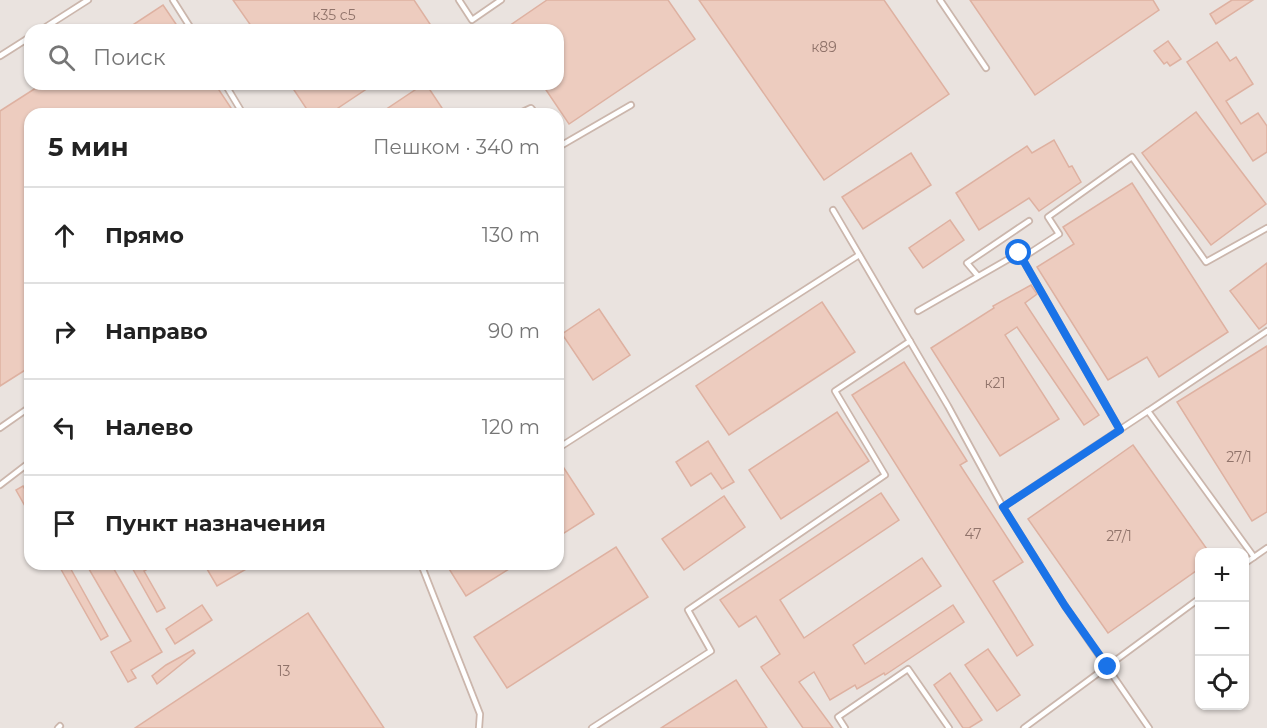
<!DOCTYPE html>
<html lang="ru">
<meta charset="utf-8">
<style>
:root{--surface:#fff;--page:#f2f2f2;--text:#222;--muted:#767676;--line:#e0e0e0}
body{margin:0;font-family:Montserrat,sans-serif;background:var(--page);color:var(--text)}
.controls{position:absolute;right:18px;bottom:18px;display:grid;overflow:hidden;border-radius:12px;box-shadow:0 2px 4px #0004}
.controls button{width:54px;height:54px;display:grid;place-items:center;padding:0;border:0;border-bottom:2px solid var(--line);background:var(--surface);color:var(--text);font:30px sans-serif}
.stop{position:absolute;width:18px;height:18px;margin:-14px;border:4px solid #1a73e8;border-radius:50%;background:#fff}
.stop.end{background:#1a73e8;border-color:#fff;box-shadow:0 2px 6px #0008}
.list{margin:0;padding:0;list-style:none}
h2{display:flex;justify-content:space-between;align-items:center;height:78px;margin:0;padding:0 24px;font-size:26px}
h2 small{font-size:20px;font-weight:400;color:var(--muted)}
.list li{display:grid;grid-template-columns:39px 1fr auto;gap:18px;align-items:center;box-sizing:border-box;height:96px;padding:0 24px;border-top:2px solid var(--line)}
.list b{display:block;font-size:22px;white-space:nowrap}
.list em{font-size:20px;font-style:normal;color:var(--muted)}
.icon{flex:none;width:33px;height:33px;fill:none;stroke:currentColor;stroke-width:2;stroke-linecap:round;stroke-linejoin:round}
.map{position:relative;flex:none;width:1267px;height:728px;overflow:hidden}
.search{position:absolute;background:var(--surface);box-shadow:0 2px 4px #0004;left:24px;top:24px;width:540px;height:66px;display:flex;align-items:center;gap:15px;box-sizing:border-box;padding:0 21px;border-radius:18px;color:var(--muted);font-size:22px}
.panel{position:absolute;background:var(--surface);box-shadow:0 2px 4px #0004;left:24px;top:108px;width:540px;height:462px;border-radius:18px}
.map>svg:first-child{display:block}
.industrial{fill:#eae3df;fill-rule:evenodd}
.building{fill:#edccbf;stroke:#deb1a1;stroke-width:1.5}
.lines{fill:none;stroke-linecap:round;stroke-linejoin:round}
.lane-casing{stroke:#cbb6ac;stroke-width:8}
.lane{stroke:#fff;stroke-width:4.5}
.route{stroke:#1a73e8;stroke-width:8}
.labels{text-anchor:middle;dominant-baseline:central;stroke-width:6;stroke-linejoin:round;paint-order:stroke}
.number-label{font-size:14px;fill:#90736a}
</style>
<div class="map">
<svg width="1267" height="728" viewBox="0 0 1267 728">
<rect width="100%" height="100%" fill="#faefe5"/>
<!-- industrial -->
<path class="industrial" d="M0,0h1267v728h-1267zM30,30h528v54h-528zM30,114h528v450h-528zM1200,552h44v154h-44z"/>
<!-- building -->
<g class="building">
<polygon points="233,0 414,0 434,30 254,30"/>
<polygon points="547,0 668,0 695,39 569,124 542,84 558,84 558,30 503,30"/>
<polygon points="699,0 884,0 949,94 824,180"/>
<polygon points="970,0 1153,0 1159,10 1035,95"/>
<polygon points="1232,0 1253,0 1216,24 1210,14"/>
<polygon points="163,5 180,30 125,30"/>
<polygon points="1168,41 1181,59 1170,66 1167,62 1164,64 1154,51"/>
<polygon points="1217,42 1230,61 1236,57 1253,84 1226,101 1241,124 1258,113 1267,126 1267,152 1253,161 1187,62"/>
<polygon points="42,84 215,84 235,114 30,114 30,367 0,386 0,111"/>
<polygon points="290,84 374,84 329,114 310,114"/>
<polygon points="424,84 426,84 446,114 379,114"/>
<polygon points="1196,112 1266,204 1211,245 1142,153"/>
<polygon points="1054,140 1069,167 1072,166 1081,182 1039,211 1029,198 979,230 956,193 1027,146 1032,153"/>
<polygon points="911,153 931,185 863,229 842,197"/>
<polygon points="1132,183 1228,332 1159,377 1147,357 1108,380 1037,267 1074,244 1063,227"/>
<polygon points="950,220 964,240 923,268 909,248"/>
<polygon points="1267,263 1267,323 1259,329 1230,291"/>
<polygon points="1031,285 1037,294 1025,303 1099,415 1084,425 1017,327 1005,335 1059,419 1000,456 931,348 994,308 993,306"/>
<polygon points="822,302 855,352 729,435 696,386"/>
<polygon points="599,309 630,355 593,380 562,334"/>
<polygon points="1267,346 1267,512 1252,521 1177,402"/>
<polygon points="904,362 967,461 960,465 1023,562 993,581 1033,645 1017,656 852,395"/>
<polygon points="837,412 869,461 781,519 749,470"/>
<polygon points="708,441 734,482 722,489 711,473 691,486 676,462"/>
<polygon points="1133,445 1209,552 1200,552 1200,568 1108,633 1028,519"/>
<polygon points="558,459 594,514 558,537"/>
<polygon points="23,486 30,498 30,515 16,490"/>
<polygon points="881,493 899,520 780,600 804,638 922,558 941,586 853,645 865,664 953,605 964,622 885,675 884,673 857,689 855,685 830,700 814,672 799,682 833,728 803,728 761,667 780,654 756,616 739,627 720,600"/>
<polygon points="724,496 745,527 684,570 662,539"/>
<polygon points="616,547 648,597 507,688 474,637"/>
<polygon points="58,564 68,564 108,636 101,640"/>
<polygon points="86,564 111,564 162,652 131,670 136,678 128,682 111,652 131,641"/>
<polygon points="130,564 156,564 144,571 165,608 157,612"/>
<polygon points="204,564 255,564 217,586"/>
<polygon points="446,564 517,564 466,596"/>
<polygon points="202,605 212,620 175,644 166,629"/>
<polygon points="308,613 384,728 135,728"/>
<polygon points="988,649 1020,695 997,711 965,665"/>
<polygon points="193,650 195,653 157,684 152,676 166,665"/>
<polygon points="950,673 982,720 969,728 963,728 934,685"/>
<polygon points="736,680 767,728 661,728"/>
</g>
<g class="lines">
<defs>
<g id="lane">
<polyline points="173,0 192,30"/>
<polyline points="459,0 472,20 501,0"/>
<polyline points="940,0 986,68"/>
<polyline points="41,30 88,0"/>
<polyline points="0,56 30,37"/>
<polyline points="225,84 243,114"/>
<polyline points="518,114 531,108 536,114"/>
<polyline points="558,140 562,145 631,105"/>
<polyline points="833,210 948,406 1003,507 1065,606 1149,728"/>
<polyline points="1022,258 1059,234 1048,217 1132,157 1206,262 1267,228"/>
<polyline points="978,276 967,263 1029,221"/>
<polyline points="918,311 1019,253 1120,430"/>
<polyline points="0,428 30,407"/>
<polyline points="558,444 560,447 859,255"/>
<polyline points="0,485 30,462"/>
<polyline points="1003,507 1148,411"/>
<polyline points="1254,557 1148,411 1267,331"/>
<polyline points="421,564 480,714 479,728"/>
<polyline points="1244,564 1267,548"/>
<polyline points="58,728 60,726"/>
<polyline points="592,728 711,651 688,610 885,475 835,391 910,341"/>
<polyline points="845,728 838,717 908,669 949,728"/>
<polyline points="1024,728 1200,598"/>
</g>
</defs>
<!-- lane casing -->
<use href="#lane" class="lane-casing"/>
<!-- lane -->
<use href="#lane" class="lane"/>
</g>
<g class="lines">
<!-- route -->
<polyline class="route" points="1019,253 1120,430 1003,507 1065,606 1108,667"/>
</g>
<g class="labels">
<!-- number labels -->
<g class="number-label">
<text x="334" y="15">к35 с5</text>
<text x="824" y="47">к89</text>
<text x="995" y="383">к21</text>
<text x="1239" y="457">27/1</text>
<text x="973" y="534">47</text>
<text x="1119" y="536">27/1</text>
<text x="284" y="671">13</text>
</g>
</g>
</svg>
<div class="controls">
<button>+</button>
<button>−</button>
<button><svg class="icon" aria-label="locate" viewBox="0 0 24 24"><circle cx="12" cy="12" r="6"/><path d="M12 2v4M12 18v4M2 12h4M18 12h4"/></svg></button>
</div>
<div class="stop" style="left:1019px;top:253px"></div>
<div class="stop end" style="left:1108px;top:667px"></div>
<div class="search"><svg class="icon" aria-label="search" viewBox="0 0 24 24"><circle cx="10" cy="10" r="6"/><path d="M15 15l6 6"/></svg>Поиск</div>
<section class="panel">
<h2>5 мин<small>Пешком · 340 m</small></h2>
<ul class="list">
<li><svg class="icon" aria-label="ahead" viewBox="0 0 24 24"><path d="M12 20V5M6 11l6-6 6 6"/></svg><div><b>Прямо</b></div><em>130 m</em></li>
<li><svg class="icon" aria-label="right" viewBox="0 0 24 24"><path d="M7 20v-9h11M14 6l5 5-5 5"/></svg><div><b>Направо</b></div><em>90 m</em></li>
<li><svg class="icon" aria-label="left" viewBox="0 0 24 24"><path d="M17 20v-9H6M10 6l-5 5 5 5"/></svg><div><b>Налево</b></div><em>120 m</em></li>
<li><svg class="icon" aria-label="arrive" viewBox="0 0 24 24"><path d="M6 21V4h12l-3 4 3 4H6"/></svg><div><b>Пункт назначения</b></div></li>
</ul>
</section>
</div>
